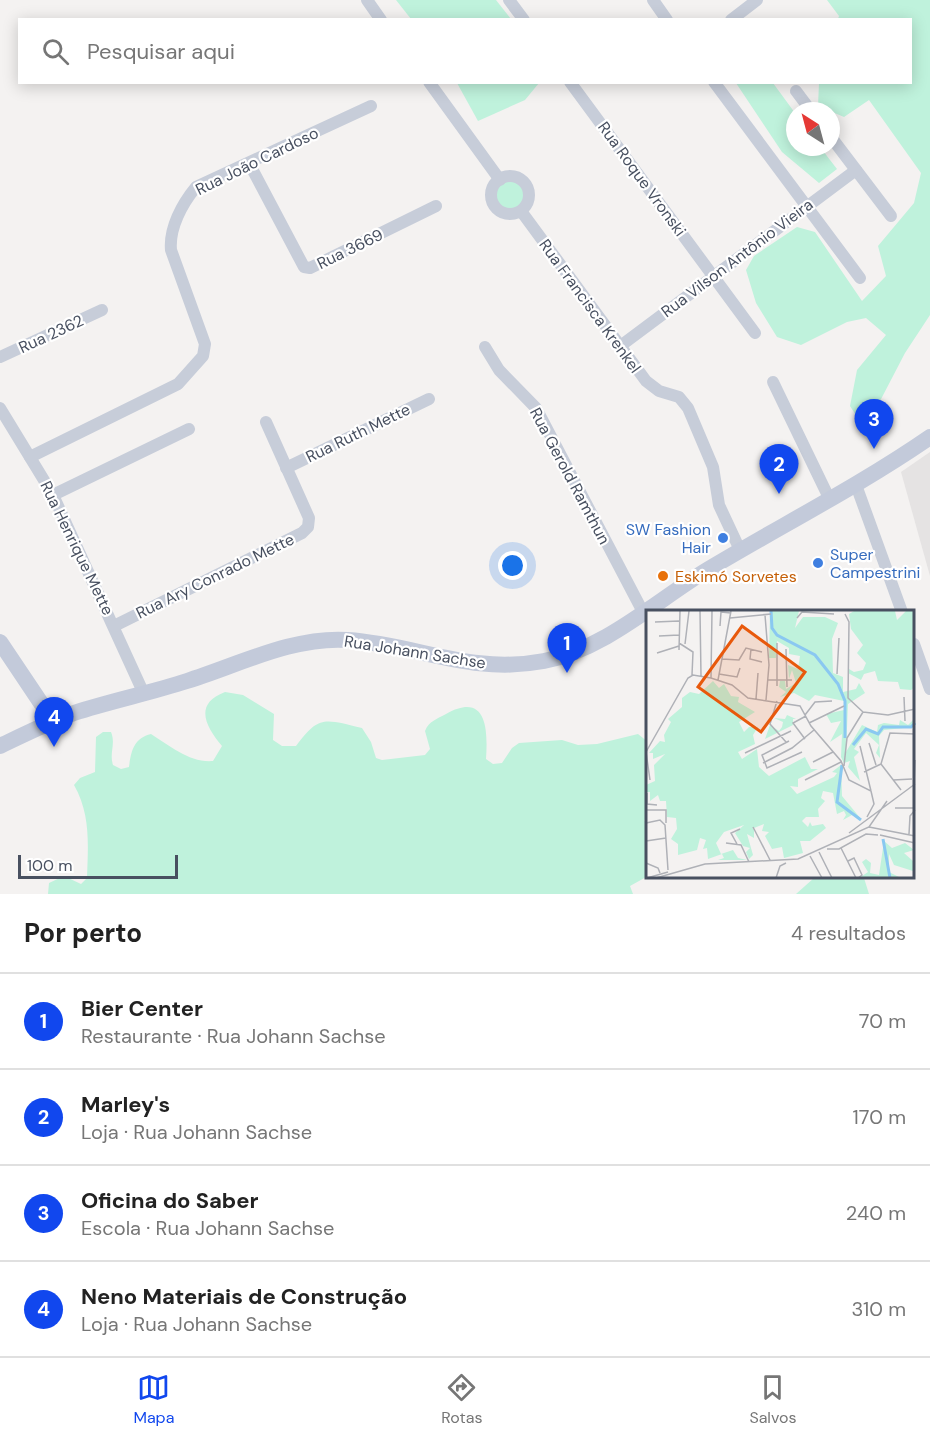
<!DOCTYPE html>
<html lang="pt">
<meta charset="utf-8">
<style>
:root{--surface:#fff;--page:#f6f6f6;--text:#222;--muted:#767676;--line:#e0e0e0;--accent:#1147ee}
body{margin:0;font-family:"DM Sans",sans-serif;background:var(--page);color:var(--text)}
.compass{position:absolute;left:786px;top:102px;width:54px;height:54px;border-radius:50%;background:var(--surface);box-shadow:0 3px 15px #0003;rotate:324deg}
.scale{position:absolute;left:18px;bottom:15px;width:160px;box-sizing:border-box;padding-left:6px;border:3px solid #485060;border-top:0;font-size:16px;line-height:21px;white-space:nowrap;color:#485060;-webkit-text-stroke:4px #fff;paint-order:stroke}
.you{position:absolute;left:513px;top:566px;width:21px;height:21px;margin:-15px;border:4px solid #fff;border-radius:50%;background:#1a73e8;box-shadow:0 0 0 9px #1a73e833}
.badge{display:grid;place-items:center;width:39px;height:39px;border-radius:50%;background:var(--accent);color:#fff;font-size:20px;font-weight:700}
.pin{position:absolute;translate:-50% -50px;filter:drop-shadow(0 2px 3px #0008)}
.pin::after{content:'';position:absolute;top:32px;width:21px;height:18px;background:inherit;clip-path:polygon(0 0,100% 0,50% 100%)}
.list{margin:0;padding:0;list-style:none}
h2{display:flex;justify-content:space-between;align-items:center;height:78px;margin:0;padding:0 24px;font-size:26px}
h2 small{font-size:20px;font-weight:400;color:var(--muted)}
.list li{display:grid;grid-template-columns:39px 1fr auto;gap:18px;align-items:center;box-sizing:border-box;height:96px;padding:0 24px;border-top:2px solid var(--line)}
.list b{display:block;font-size:22px;white-space:nowrap}
.list p{margin:0;font-size:20px;white-space:nowrap;color:var(--muted)}
.list em{font-size:20px;font-style:normal;color:var(--muted)}
.icon{flex:none;width:33px;height:33px;fill:none;stroke:currentColor;stroke-width:2;stroke-linecap:round;stroke-linejoin:round}
.map{position:relative;flex:none;width:930px;height:894px;overflow:hidden}
.search{position:absolute;background:var(--surface);box-shadow:0 3px 15px #0003;left:18px;right:18px;top:18px;height:66px;display:flex;align-items:center;gap:15px;box-sizing:border-box;padding:0 21px;border-radius:0px;color:var(--muted);font-size:22px}
.sheet{height:462px;background:var(--surface)}
nav{display:flex;justify-content:space-around;align-items:center;box-sizing:border-box;height:84px;border-top:2px solid var(--line);background:var(--surface);font-size:16px;color:var(--muted)}
nav a{display:grid;justify-items:center;gap:3px}
nav .on{color:var(--accent)}
.map>svg:first-child{display:block}
.education{fill:#e5e3e3}
.green{fill:#bff2dc}
.lines{fill:none;stroke-linecap:round;stroke-linejoin:round}
.street{stroke:#c7cdd9;stroke-width:12}
.secondary{stroke:#c3cada;stroke-width:16}
.shop-dot{fill:#3f7fe0;stroke:#fff;stroke-width:2}
.food-dot{fill:#e8710a;stroke:#fff;stroke-width:2}
.labels{text-anchor:middle;dominant-baseline:central;stroke-width:4.5;stroke-linejoin:round;paint-order:stroke}
.street-label{font-size:16px;fill:#485060;stroke:#fff}
.shop-label{font-size:16px;fill:#366cbe;stroke:#fff;text-anchor:end}
.food-label{font-size:16px;fill:#c56008;stroke:#fff;text-anchor:start}
.inset-river{fill:none;stroke:#8ac8f1;stroke-width:3}
.inset-road{fill:none;stroke:#afb1b7;stroke-width:1.5}
.view{fill:#e8590c;fill-opacity:0.15;stroke:#e8590c;stroke-width:3}
.inset-edge{fill:none;stroke:#485060;stroke-width:3}
</style>
<div class="map">
<svg width="930" height="894" viewBox="0 0 930 894">
<rect width="100%" height="100%" fill="#f4f2f1"/>
<!-- education -->
<polygon class="education" points="930,452 930,576 901,472"/>
<!-- green -->
<g class="green">
<polygon points="396,0 496,0 511,19 411,19"/>
<polygon points="827,0 930,0 930,315 905,353 879,403 859,420 850,406 857,370 886,335 866,318 847,322 801,345 777,337 756,303 746,270 754,256 797,227 815,232 862,301 886,276 878,246 914,203 921,173 869,100 844,117 818,106 819,83 910,82 910,20 838,19 839,16"/>
<polygon points="457,83 539,83 525,100 478,121"/>
<polygon points="736,83 773,83 795,113 795,147 820,147 837,169 819,183 782,152"/>
<circle cx="510" cy="195" r="14"/>
<path d="M225,692l18,3 31,19 -1,26 9,6h14c23,-31 28,-27 66,-18l9,14 5,16 6,2 43,-5 5,-6 -5,-18c4,-10 12,-12 21,-17 41,-23 42,16 40,45l7,5 9,-1 10,-15 7,-5 43,-3 16,5 19,-1 41,-10 10,8v77l-4,1 4,3v53l-18,10 3,8h-585l1,-11 15,-7 17,8 6,-6c1,-33 4,-63 -13,-93l6,-7 15,-6 1,-35 7,-5h8c5,12 -2,21 2,33l8,4 8,-2c2,-16 5,-29 22,-33 19,12 39,29 62,27l9,-15c-16,-19 -29,-42 3,-54z"/>
<polygon points="814,878 864,878 869,894 796,894"/>
</g>
<g class="lines">
<!-- street -->
<g class="street">
<polyline points="367,0 381,20"/>
<polyline points="509,0 524,20"/>
<polyline points="653,0 667,20"/>
<polyline points="731,20 757,0"/>
<polyline points="429,82 500,180"/>
<polyline points="570,82 755,333"/>
<polyline points="714,82 860,278"/>
<polyline points="796,91 811,111"/>
<polyline points="831,137 891,216"/>
<polyline points="249,163 304,267 310,268 436,206"/>
<circle cx="510" cy="195" r="19"/>
<polyline points="521,211 646,381 659,391 679,397 688,408 713,467 719,505 740,550"/>
<polyline points="485,347 499,370 536,408 643,612"/>
<polyline points="619,347 856,170"/>
<polyline points="0,357 102,310"/>
<polyline points="773,382 830,500"/>
<polyline points="0,408 53,495 144,694"/>
<path d="M30,457l148,-73 25,-28 2,-12 -34,-94c-2,-22 11,-46 25,-63l175,-81"/>
<polyline points="286,468 429,399"/>
<polyline points="856,485 902,612"/>
<polyline points="53,495 189,429"/>
<polyline points="114,626 302,533 308,527 309,518 266,422"/>
<polyline points="914,644 930,689"/>
</g>
<!-- secondary -->
<g class="secondary">
<polyline points="0,642 53,721"/>
<path d="M0,746c25,-12 49,-24 74,-33 37,-12 76,-20 113,-32 51,-16 107,-45 161,-41 70,5 123,35 196,21 61,-12 112,-60 163,-91 75,-45 152,-84 223,-133"/>
</g>
</g>
<!-- markers -->
<g class="shop-dot">
<circle cx="723" cy="538" r="6"/>
<circle cx="818" cy="563" r="6"/>
</g>
<circle class="food-dot" cx="663" cy="576" r="6"/>
<g class="labels">
<!-- street labels -->
<g class="street-label">
<text transform="translate(257 161) rotate(-26)">Rua João Cardoso</text>
<text transform="translate(642 179) rotate(54)">Rua Roque Vronski</text>
<text transform="translate(350 249) rotate(-26)">Rua 3669</text>
<text transform="translate(737 258) rotate(-37)">Rua Vilson Antônio Vieira</text>
<text transform="translate(590 306) rotate(54)">Rua Francisca Krenkel</text>
<text transform="translate(51 334) rotate(-25)">Rua 2362</text>
<text transform="translate(358 433) rotate(-26)">Rua Ruth Mette</text>
<text transform="translate(570 476) rotate(62)">Rua Gerold Ramthun</text>
<text transform="translate(77 548) rotate(64)">Rua Henrique Mette</text>
<text transform="translate(215 576) rotate(-26)">Rua Ary Conrado Mette</text>
<text transform="translate(415 652) rotate(9)">Rua Johann Sachse</text>
</g>
<!-- shop labels -->
<g class="shop-label">
<text x="711" y="529">SW Fashion<tspan x="711" dy="18">Hair</tspan></text>
<text x="830" y="554" text-anchor="start">Super<tspan x="830" dy="18">Campestrini</tspan></text>
</g>
<!-- food labels -->
<g class="food-label">
<text x="675" y="576">Eskimó Sorvetes</text>
</g>
</g>
<!-- overview -->
<g transform="translate(646 610)">
<rect width="268" height="268" fill="#f4f2f1"/>
<path d="M124,1h29l-4,17 8,-11h22l13,6 -6,16 1,34 10,4v15l13,-3 3,-6 6,10 -17,11 -2,48 16,-27 15,7 1,-7 6,-2 15,2 1,-5 8,5 6,-6v8l-30,3 -5,6 1,22 -4,-5 3,-8 -13,-12 -12,16 5,3 -5,5 6,24 -12,-14 2,-6 -6,2 -3,-6 1,-23 -12,8 11,-21 -10,2 -5,-9 18,-4v-9l-29,-6 -6,6 -15,-8 -14,4 6,-5 -7,-5 1,-6h5l1,8 10,-6 -4,-13 -3,9 -1,-14 10,4 2,-13 -11,-2v-6l-12,-7 -1,17h-7zM208,1h41l2,9 9,-9h8l1,76 -4,3 -11,-1 -2,-7 -20,-1 -3,-10 -11,3 -3,6 -13,-7 1,-4 5,3 9,-2 3,-7 -9,-10 6,-8 -12,-16 -2,-15zM67,71l6,7 5,-4 7,12 8,1 -1,5 17,10 -16,10 5,10 5,-5h9l-5,8 2,9 -17,8 4,7 15,-10 2,18 10,9 36,-19 6,12h7l-20,10v8l-8,-1 7,8 37,-17 3,-4 -5,-1 9,-7 1,31 19,23 -9,-4 -9,5 3,-5 -2,-4 -7,3 -4,-21 -10,-2 -2,7 4,3 -7,8 1,8h-13l-4,4 6,6 2,-5 2,4 11,-2 3,4 -16,13h-10l3,12 -19,5 -2,-11 -10,2 -7,-13 4,-4 -7,-1 2,-7 -10,4v10l-7,-4 6,21 -4,4 -3,-7 4,-4 -7,-2 -8,-13 9,-8 -20,7 -8,11 5,11 12,-4 5,8 9,2h-29l6,-2 -2,-4 -14,5 -1,-11 -4,1 3,-9 -6,-2 -3,12 -19,5v-11l-7,-5 6,-10 -1,-11 -9,-1 -1,-16h-6l-2,-6 -8,6v-9h-4v-7l9,-4 -1,-16 11,-11 -12,5v-6h-4l11,-12 5,1 -1,-7 7,-13 -3,-3 14,-12v-9l8,-6 9,2zM141,105l9,4h-3v6l-28,14 5,-14 9,6 3,-4 1,-5 -9,-4 11,1zM238,231l8,7 13,-5 9,7 -10,3 9,8v10l-19,-6 -5,-11v18l12,6h-42l9,-6 -6,-10 4,-3 5,4 -1,10 9,2z" fill="#bff2dc"/>
<path class="inset-river" d="M125,1l1,17 5,7 38,20 23,29 7,17v37M207,135l13,-16 12,5 5,-7h28l4,-4M196,155l-5,37 24,18M237,229l7,39"/>
<path class="inset-road" d="M54,1l1,65M199,4l4,8 -1,76 15,14M119,5l4,50 -3,35M84,8l41,-4M151,8l5,-6 32,2M9,12l24,-1M74,16l1,-14 10,1M13,26l20,-1M33,33l14,9 -1,23M131,33v43M39,34l4,-33M105,39l-1,10 12,3M140,39l1,38M33,40l1,-39M11,43l22,-7M76,49l17,1 7,-12 16,4M73,64l18,3 3,-9M191,64l2,-36M65,68l1,-67M72,70l13,-69M121,70h25M258,87l1,24M110,89l2,-26M131,91l-7,23 16,18M217,102l25,3 27,-6M159,105l10,-13 17,-1M163,113l35,-17M159,129l-12,-16 13,-7M143,131l-27,14 5,13 35,-16M223,133l7,22M214,136l11,45M0,142l42,-74 5,-3 18,3 21,7 16,13 52,8 11,20 30,35 8,19 22,11 3,13 -7,13M0,142l4,28M99,143l46,-22M167,152l20,-10M117,153l29,-15 22,-18M235,154l9,-31 25,1M235,154l20,26M198,156l3,-28 16,-26M218,162l17,-8M159,170l36,-18M247,170l19,-1M268,174l1,-24M1,183v11l10,1M249,198h20M1,200h19v13M0,213l14,-3 5,5 3,45M107,217l17,33M223,217l46,9M203,223l66,-49M263,224l1,-18 5,-6M234,225l35,8M0,231l20,-3M80,233l15,2 8,17M91,234l-6,-11 9,-4M195,238l15,30M181,239h12l27,-15 12,1M173,242l13,26M164,246l12,22M202,251l6,-3 8,17 -4,3M0,253l12,5 2,5M1,268l21,-6M10,268l49,-14 93,-5 71,-32 18,-26M130,268l4,-12 6,-3"/>
<path class="view" d="M96,16l63,46 -44,60 -63,-45z"/>
<rect width="268" height="268" class="inset-edge"/>
</g>
</svg>
<svg class="compass" viewBox="-18 -18 36 36"><path d="M0-13l5 13h-10z" fill="#e53935"/><path d="M0 13l5-13h-10z" fill="#767676"/></svg>
<div class="scale">100 m</div>
<div class="you"></div>
<div class="pin badge" style="left:567px;top:673px">1</div>
<div class="pin badge" style="left:779px;top:494px">2</div>
<div class="pin badge" style="left:874px;top:449px">3</div>
<div class="pin badge" style="left:54px;top:747px">4</div>
<div class="search"><svg class="icon" aria-label="search" viewBox="0 0 24 24"><circle cx="10" cy="10" r="6"/><path d="M15 15l6 6"/></svg>Pesquisar aqui</div>
</div>
<section class="sheet">
<h2>Por perto<small>4 resultados</small></h2>
<ul class="list">
<li><span class="badge">1</span><div><b>Bier Center</b><p>Restaurante · Rua Johann Sachse</p></div><em>70 m</em></li>
<li><span class="badge">2</span><div><b>Marley's</b><p>Loja · Rua Johann Sachse</p></div><em>170 m</em></li>
<li><span class="badge">3</span><div><b>Oficina do Saber</b><p>Escola · Rua Johann Sachse</p></div><em>240 m</em></li>
<li><span class="badge">4</span><div><b>Neno Materiais de Construção</b><p>Loja · Rua Johann Sachse</p></div><em>310 m</em></li>
</ul>
</section>
<nav>
<a class="on"><svg class="icon" aria-label="map" viewBox="0 0 24 24"><path d="M3 6l6-2 6 2 6-2v14l-6 2-6-2-6 2zM9 4v14M15 6v14"/></svg>Mapa</a>
<a><svg class="icon" aria-label="directions" viewBox="0 0 24 24"><path d="M12 3l9 9-9 9-9-9zM9 14v-3h6M13 9l2 2-2 2"/></svg>Rotas</a>
<a><svg class="icon" aria-label="saved" viewBox="0 0 24 24"><path d="M7 4h10v16l-5-4-5 4z"/></svg>Salvos</a>
</nav>
